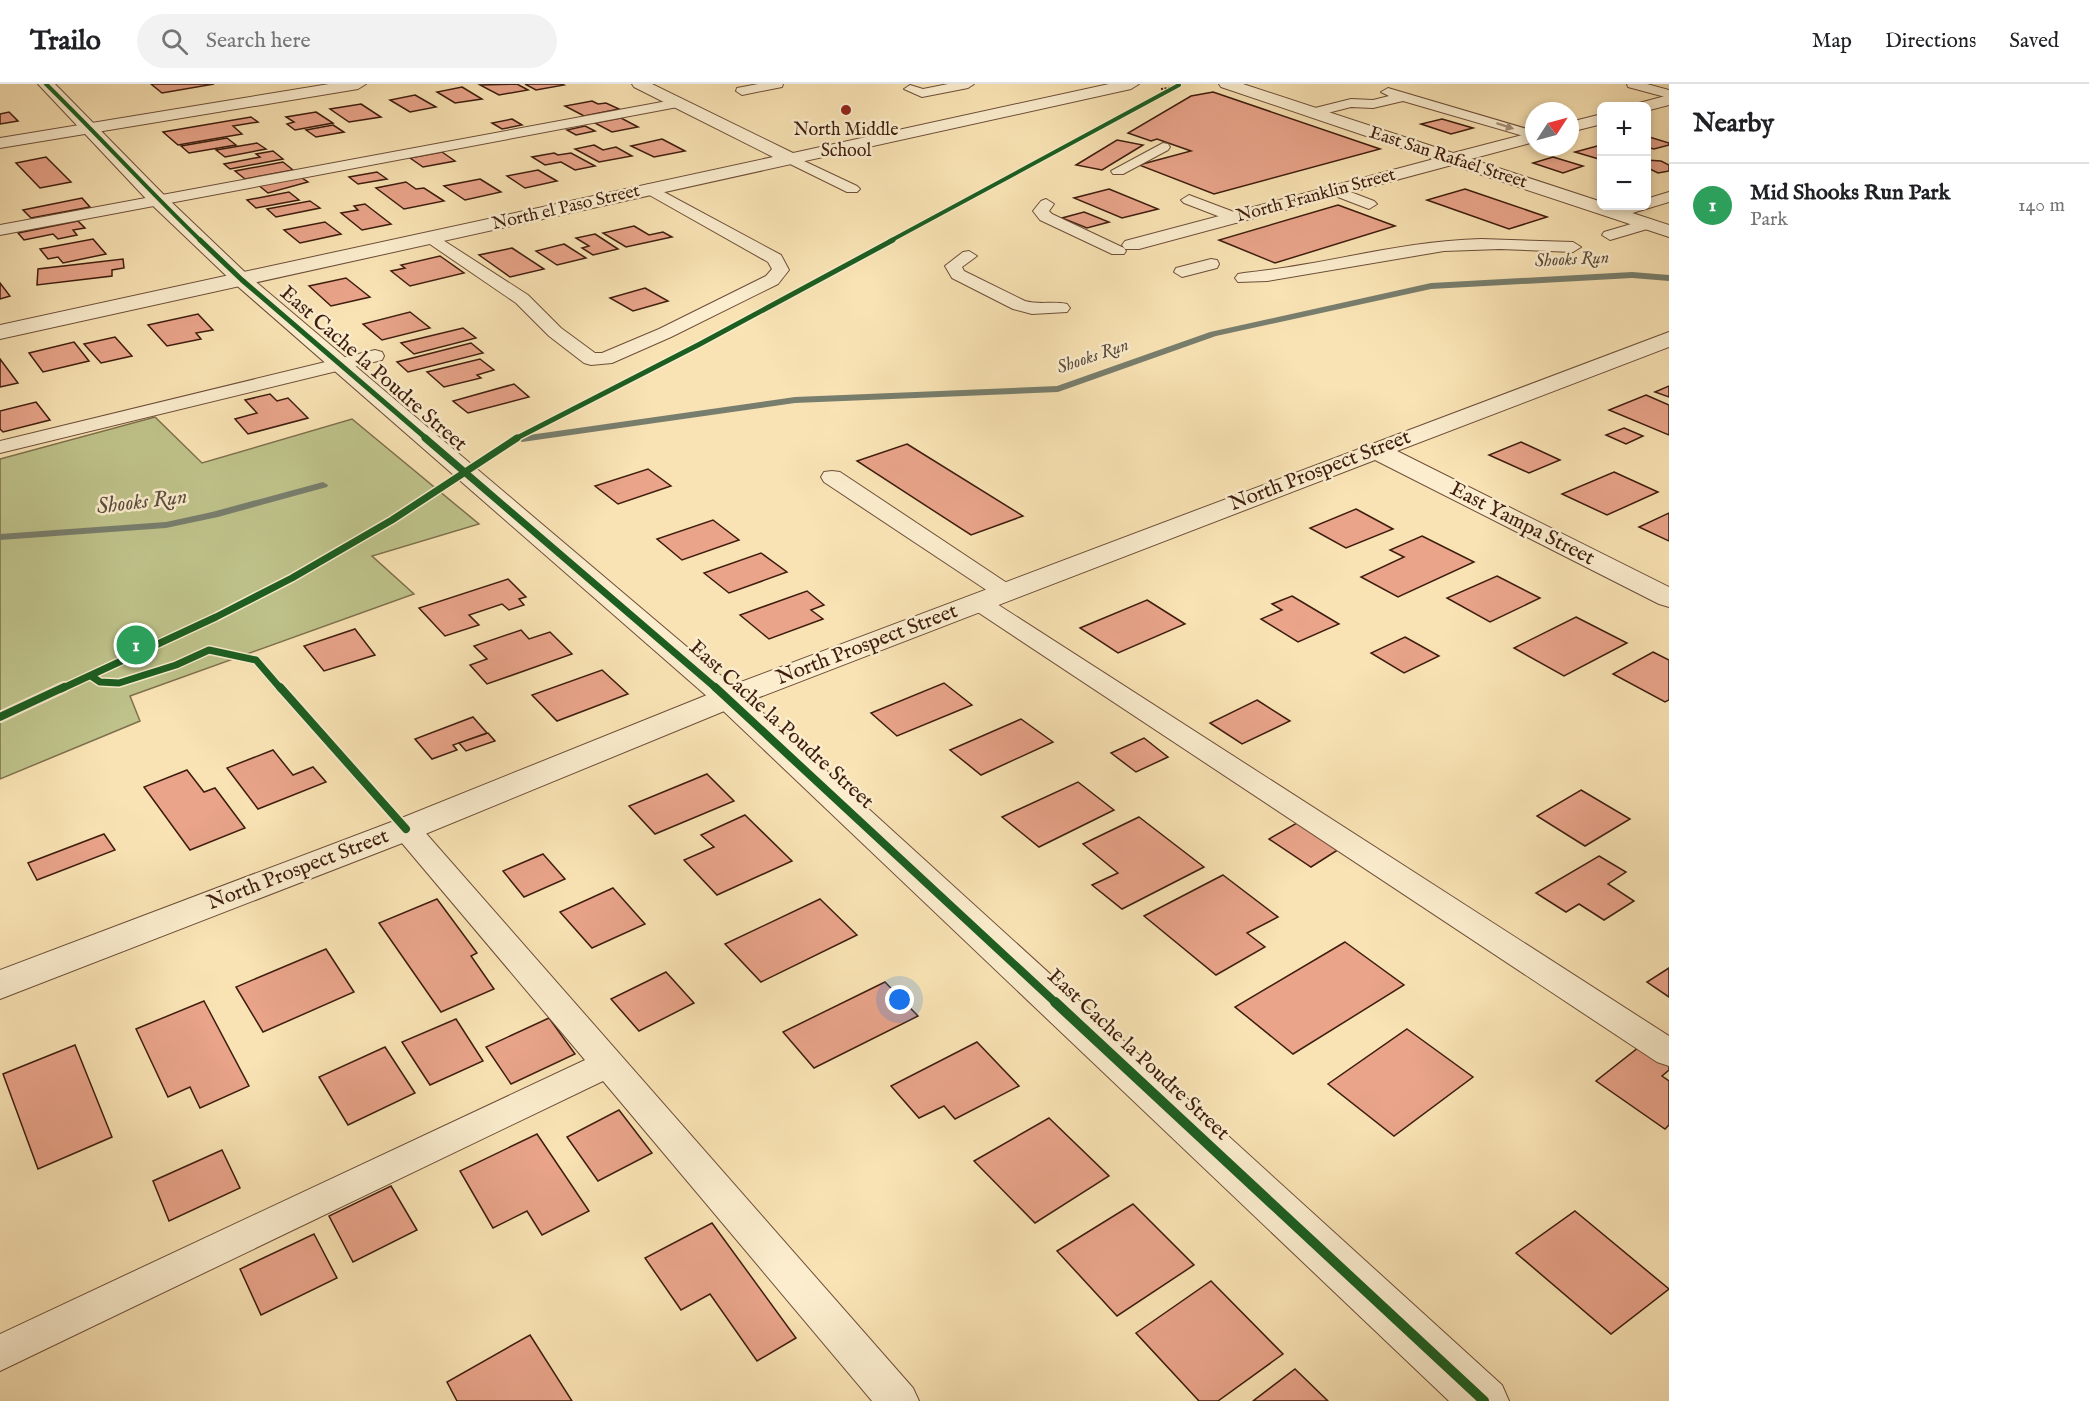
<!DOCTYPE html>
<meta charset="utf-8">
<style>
:root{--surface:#fff;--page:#f2f2f2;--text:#202124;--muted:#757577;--line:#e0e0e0;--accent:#8f2418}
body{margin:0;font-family:"IM FELL English",serif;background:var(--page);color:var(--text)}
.controls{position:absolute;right:18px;top:18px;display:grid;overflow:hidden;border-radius:9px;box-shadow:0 3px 9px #0003}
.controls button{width:54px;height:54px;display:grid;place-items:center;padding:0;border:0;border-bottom:2px solid var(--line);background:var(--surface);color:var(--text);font:30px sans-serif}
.compass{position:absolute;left:1525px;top:18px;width:54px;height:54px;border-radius:50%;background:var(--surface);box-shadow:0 3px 9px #0003;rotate:54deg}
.you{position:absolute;left:900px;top:916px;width:21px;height:21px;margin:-15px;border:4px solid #fff;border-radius:50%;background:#1a73e8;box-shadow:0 0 0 9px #1a73e833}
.badge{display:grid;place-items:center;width:39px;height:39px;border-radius:50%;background:var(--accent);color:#fff;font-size:20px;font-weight:700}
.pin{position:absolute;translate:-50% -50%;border:3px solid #fff;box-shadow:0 2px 6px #0006}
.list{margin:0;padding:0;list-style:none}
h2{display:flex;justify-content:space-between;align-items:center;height:78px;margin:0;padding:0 24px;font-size:26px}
h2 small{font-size:20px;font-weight:400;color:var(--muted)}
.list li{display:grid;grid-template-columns:39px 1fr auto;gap:18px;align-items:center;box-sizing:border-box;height:84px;padding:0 24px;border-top:2px solid var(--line)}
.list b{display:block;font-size:22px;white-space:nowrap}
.list p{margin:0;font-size:20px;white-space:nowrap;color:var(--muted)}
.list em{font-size:20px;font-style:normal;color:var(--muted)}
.icon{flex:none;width:33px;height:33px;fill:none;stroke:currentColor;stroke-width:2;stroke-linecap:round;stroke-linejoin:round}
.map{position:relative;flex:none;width:1669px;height:1317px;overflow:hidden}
header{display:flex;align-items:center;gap:36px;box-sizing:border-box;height:84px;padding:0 30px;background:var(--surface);border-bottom:2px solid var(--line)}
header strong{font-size:28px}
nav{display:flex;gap:33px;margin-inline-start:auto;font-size:21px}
.search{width:420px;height:54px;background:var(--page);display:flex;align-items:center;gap:15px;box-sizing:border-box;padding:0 21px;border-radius:33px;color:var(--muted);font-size:22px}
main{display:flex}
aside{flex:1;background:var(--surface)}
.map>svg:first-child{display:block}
.green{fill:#bfc38b;stroke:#7e704c;stroke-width:1.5}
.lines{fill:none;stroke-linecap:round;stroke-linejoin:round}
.stream{fill:#787e6d;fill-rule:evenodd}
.building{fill:#e9a48a;stroke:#3e1d0e;stroke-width:1.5}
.service-casing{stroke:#6d4e38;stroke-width:2}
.minor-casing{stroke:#6d4e38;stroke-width:2}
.tertiary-casing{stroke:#6d4e38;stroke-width:2}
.path{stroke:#3e1d0e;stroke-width:2;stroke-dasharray:2 1.5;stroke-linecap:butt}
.service{fill:#fbedce;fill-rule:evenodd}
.minor{fill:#fbedce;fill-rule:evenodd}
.tertiary{fill:#fbedce;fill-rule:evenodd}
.cycleway-far4-casing{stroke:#fbedce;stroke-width:6}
.cycleway-far3-casing{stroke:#fbedce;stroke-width:8}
.cycleway-far2-casing{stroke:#fbedce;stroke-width:10}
.cycleway-far1-casing{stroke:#fbedce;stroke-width:12}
.cycleway-casing{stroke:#fbedce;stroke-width:14}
.cycleway-far4{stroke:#1b5e20;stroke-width:4}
.cycleway-far3{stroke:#1b5e20;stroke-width:5}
.cycleway-far2{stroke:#1b5e20;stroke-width:7}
.cycleway-far1{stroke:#1b5e20;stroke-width:8}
.cycleway{stroke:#1b5e20;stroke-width:10}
.oneway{fill:#a68f78}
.poi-dot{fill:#8f2418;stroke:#fbedce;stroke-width:2}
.labels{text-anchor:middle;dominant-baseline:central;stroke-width:5;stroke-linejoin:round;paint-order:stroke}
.far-poi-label{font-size:18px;fill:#3e1d0e;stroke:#fbedce}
.far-street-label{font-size:18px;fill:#3e1d0e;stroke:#fbedce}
.far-water-label{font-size:18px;font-style:italic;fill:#5b4d3e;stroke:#fbedce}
.street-label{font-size:21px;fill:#3e1d0e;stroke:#fbedce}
.water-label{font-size:22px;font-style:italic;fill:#5b4d3e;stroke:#fbedce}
</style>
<header>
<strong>Trailo</strong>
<div class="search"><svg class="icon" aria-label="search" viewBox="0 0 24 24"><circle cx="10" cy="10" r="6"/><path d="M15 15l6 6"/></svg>Search here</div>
<nav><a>Map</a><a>Directions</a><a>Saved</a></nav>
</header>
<main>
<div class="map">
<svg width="1669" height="1317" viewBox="0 0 1669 1317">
<rect width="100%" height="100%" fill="#f9e3b4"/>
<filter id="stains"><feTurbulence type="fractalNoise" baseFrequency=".00333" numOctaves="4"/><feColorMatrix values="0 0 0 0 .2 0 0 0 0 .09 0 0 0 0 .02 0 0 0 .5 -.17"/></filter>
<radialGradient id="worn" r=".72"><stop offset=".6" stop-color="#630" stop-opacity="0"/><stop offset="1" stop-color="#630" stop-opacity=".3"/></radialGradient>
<!-- green -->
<polygon class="green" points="155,333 202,379 352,335 479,440 372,472 414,510 130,612 140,637 0,695 0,375"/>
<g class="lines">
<!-- stream -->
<g class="stream">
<polygon points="1632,188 1669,191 1669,197 1632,194 1431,205 1216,252 1058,308 795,319 522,358 517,355 522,352 795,313 1057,302 1210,248 1431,199"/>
<polygon points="323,398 328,401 327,403 218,433 166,444 0,456 0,450 166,438 212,428"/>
</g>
</g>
<!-- building -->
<g class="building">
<polygon points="151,0 214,0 162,9"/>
<polygon points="517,0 528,6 499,11 480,1"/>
<polygon points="525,0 562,0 564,1 536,6"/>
<polygon points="462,3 482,15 455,19 437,8"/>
<polygon points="1213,8 1380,65 1214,110 1139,81 1191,67 1157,55 1151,57 1128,49 1191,12"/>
<polygon points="415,11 436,23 410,28 390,16"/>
<polygon points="592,17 598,20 606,19 619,25 584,32 565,22"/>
<polygon points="361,20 381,33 349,38 330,25"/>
<polygon points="9,28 18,37 0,40 0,30"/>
<polygon points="316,28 333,39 295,46 287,40 294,38 286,33"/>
<polygon points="251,33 258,38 233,42 242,50 178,61 163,48"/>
<polygon points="621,34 638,43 612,48 595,39"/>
<polygon points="512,35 522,41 502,45 492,39"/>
<polygon points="1442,35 1473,44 1451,50 1421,40"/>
<polygon points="333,41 344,48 316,53 306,46"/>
<polygon points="585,42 595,47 576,51 567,46"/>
<polygon points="1646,52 1669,59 1669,61 1654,65 1646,63"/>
<polygon points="227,54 236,61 189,69 181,62"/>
<polygon points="662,55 685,67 654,73 631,62"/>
<polygon points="1117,56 1143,61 1102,86 1076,81"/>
<polygon points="257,59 266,65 225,73 216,66"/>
<polygon points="594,61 603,66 616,63 632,72 599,78 575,65"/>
<polygon points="1601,61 1602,76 1575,68"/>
<polygon points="273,67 283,75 230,85 224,80 260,73 256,70"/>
<polygon points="442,68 455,77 423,83 410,74"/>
<polygon points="554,69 558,71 571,69 595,82 575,86 561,78 545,81 532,73"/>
<polygon points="46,73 71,98 40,104 16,79"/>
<polygon points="1553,73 1583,82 1563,89 1533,79"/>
<polygon points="1646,76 1661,77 1669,81 1669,87 1658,89 1646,83"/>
<polygon points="283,78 293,86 245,95 235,87"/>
<polygon points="538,86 557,97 525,104 507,92"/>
<polygon points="377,88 387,95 358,100 349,93"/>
<polygon points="299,92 308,98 268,109 257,100"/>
<polygon points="480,95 501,108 465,116 444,102"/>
<polygon points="406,98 416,105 424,104 444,117 404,125 376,104"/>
<polygon points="1109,105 1158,125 1122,134 1074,114"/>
<polygon points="1465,105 1547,133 1509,145 1427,116"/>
<polygon points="289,108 299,116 256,124 247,116"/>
<polygon points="82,114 90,123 31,134 23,126"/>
<polygon points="310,117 320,124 276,133 267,125"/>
<polygon points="365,120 391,140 362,146 341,129 358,126 354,122"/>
<polygon points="1338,121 1395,142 1275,179 1219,156"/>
<polygon points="1084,128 1109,138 1087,144 1062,134"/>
<polygon points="78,137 85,144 73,146 77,151 58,155 53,150 24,156 18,149"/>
<polygon points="325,138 341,150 300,159 284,146"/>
<polygon points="634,142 649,151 663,148 672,153 626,163 603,149"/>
<polygon points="595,150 618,165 593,171 582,164 589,162 576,154"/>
<polygon points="93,155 106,170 63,179 58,173 48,175 40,165"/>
<polygon points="564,160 586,174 557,181 536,167"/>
<polygon points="512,164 544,185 510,193 479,171"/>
<polygon points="440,172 464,189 410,202 391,187 405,184 401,181"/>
<polygon points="123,175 124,184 112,186 112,192 37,201 38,185"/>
<polygon points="346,194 370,213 331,222 309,202"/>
<polygon points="0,199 10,212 0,215"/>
<polygon points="645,204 668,217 633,227 610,214"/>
<polygon points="410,228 430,244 382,256 363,240"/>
<polygon points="198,230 213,246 196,249 201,255 167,262 148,241"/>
<polygon points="463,244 476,254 414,270 401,259"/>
<polygon points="115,253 132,272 101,279 84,260"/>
<polygon points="74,258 89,277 43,288 29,269"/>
<polygon points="471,259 483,269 408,288 397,278"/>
<polygon points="0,275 18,299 0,303"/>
<polygon points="480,275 494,286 477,291 481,294 444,303 427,288"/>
<polygon points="514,300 529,313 468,329 453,317"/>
<polygon points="1669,302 1669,313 1655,308"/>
<polygon points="270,310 277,317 288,314 308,334 248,350 235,335 257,329 245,316"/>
<polygon points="1646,311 1669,321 1669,351 1609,326"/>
<polygon points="36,318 50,336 3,348 0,345 0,327"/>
<polygon points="1624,344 1643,352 1626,360 1606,351"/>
<polygon points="1521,358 1560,376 1529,389 1489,371"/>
<polygon points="907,360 1023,432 971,451 857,377"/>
<polygon points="648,385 671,402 618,420 595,402"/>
<polygon points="1614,388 1658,408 1607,431 1562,410"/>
<polygon points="1356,425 1393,445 1346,464 1310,444"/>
<polygon points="1669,429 1669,457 1639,443"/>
<polygon points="713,436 739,456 682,476 657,455"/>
<polygon points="1422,452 1474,478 1398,513 1361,493 1404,473 1390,466"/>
<polygon points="761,469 787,488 729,509 704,489"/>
<polygon points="1497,492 1540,514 1490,538 1447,514"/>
<polygon points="508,495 526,513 519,515 524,521 509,526 502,520 469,531 479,541 445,552 419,524"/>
<polygon points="807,507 824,521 811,526 823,535 769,555 740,531"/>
<polygon points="1292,512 1339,540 1298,558 1261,535 1282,526 1272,520"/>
<polygon points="1147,516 1185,540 1118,569 1080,544"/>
<polygon points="1576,533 1627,559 1564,592 1514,564"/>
<polygon points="355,545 375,571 324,587 304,562"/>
<polygon points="521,546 529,555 550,548 572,570 487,600 470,581 487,575 474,562"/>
<polygon points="1405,553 1439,572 1404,589 1371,569"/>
<polygon points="1653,568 1669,576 1669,616 1665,618 1613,590"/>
<polygon points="602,586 628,610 557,637 532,611"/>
<polygon points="944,599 972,621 897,652 871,629"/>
<polygon points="1257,616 1290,637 1242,660 1210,639"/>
<polygon points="473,633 487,649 453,661 457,666 432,675 415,655"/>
<polygon points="1021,635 1053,658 981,691 950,666"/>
<polygon points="488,649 495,657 466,667 459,659"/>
<polygon points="1144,654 1168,673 1136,688 1111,669"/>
<polygon points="273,666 293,691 313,683 326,698 258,725 227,684"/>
<polygon points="187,686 204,708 215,704 245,744 190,766 144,703"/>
<polygon points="707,690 734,717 655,750 629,722"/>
<polygon points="1078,698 1114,726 1039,763 1002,733"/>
<polygon points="1581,706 1630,735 1585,762 1537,732"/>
<polygon points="745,731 792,777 717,811 684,776 714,763 701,751"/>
<polygon points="1139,733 1204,783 1122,825 1092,801 1118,789 1083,760"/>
<polygon points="1302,736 1344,762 1311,783 1269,755"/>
<polygon points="104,750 115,766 37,796 28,779"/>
<polygon points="543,770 565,795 524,813 503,787"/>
<polygon points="1599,772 1626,788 1608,800 1634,817 1604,836 1579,820 1566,828 1536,809"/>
<polygon points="1223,791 1278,833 1247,849 1265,863 1216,891 1144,832"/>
<polygon points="613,804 645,840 592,864 560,828"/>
<polygon points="437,815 477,869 471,872 494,905 441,928 379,839"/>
<polygon points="820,815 857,851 761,898 725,860"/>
<polygon points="1345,858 1404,901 1293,970 1235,923"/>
<polygon points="326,865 354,908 263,948 236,903"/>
<polygon points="1669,884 1669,913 1647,898"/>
<polygon points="666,888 694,919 639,947 611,915"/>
<polygon points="885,898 918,932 814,984 783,948"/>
<polygon points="204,917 249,1002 200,1024 190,1003 168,1013 136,945"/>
<polygon points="549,934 575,970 511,1000 486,963"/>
<polygon points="456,935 483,977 430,1001 402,958"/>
<polygon points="1407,945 1473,993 1394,1052 1328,1000"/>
<polygon points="977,958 1019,1002 955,1035 944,1022 919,1034 891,1002"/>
<polygon points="1643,960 1669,978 1669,986 1662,992 1669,997 1669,1041 1665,1045 1596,997"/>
<polygon points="75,961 112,1053 38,1085 3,990"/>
<polygon points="385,963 415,1009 348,1041 319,993"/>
<polygon points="619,1026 652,1069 598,1097 567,1053"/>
<polygon points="1049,1034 1109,1092 1035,1139 974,1077"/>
<polygon points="537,1050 589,1127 542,1151 527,1127 493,1144 460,1087"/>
<polygon points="222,1066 240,1104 169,1137 153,1097"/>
<polygon points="391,1102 417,1146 353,1178 329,1132"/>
<polygon points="1133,1120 1194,1181 1117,1232 1057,1167"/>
<polygon points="1575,1127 1669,1205 1611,1250 1516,1169"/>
<polygon points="712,1139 796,1254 757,1277 710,1210 681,1226 645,1174"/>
<polygon points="314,1150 337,1194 261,1231 240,1185"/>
<polygon points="1211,1197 1283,1270 1218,1317 1199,1317 1136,1249"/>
<polygon points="530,1251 572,1317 457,1317 447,1298"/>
<polygon points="1295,1285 1328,1317 1253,1317"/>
</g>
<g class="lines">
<defs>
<g id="service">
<polygon points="758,0 783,0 782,3 742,11 736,7 737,4"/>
<polygon points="948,0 974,0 968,4 922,13 904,5 910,1 923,5"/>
<polygon points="1627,0 1647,0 1669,6 1669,14 1628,3"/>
<polygon points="1388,4 1534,47 1534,55 1403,17 1373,24 1351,23 1312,33 1305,29 1307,26 1351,15 1373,16 1389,12 1381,8"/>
<polygon points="678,15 683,16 685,19 683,22 0,151 0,141"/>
<polygon points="1163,59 1168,60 1170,63 1168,66 1123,90 1113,90 1111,87"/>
<polygon points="789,70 857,102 860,105 857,108 847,108 784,77 782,74"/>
<polygon points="649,100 781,171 789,186 778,200 671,253 612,279 591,281 584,279 549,252 516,219 421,154 429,149 435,151 528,211 561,244 595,269 602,269 659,245 766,192 772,185 768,178 644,108 641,105 644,102"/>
<polygon points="1335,102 1374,117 1377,120 1369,125 1330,110 1327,107 1330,104"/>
<path d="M1669,108v10l-53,16 -8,-5c9,-10 26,-7 38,-7v-7z"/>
<polygon points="1189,111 1242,131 1244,134 1236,139 1184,119 1181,116"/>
<polygon points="1046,115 1054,120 1049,127 1052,130 1124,164 1126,167 1124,170 1112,170 1040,136 1033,127 1041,117"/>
<polygon points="1648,135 1656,140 1654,143 1610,156 1602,151 1604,148"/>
<path d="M1481,155l92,3 8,5 -8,5 -73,-3 -56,2 -177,30 -29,1 -3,-4 3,-4 6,-1c80,-8 157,-32 237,-34z"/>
<path d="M969,167l8,5 -15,11 2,4 61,30c14,4 28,0 42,3l3,4 -3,4 -35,2 -19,-5 -61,-31 -7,-12 18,-14z"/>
<polygon points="1211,175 1217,176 1219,180 1217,184 1182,193 1174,188 1176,184"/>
<polygon points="375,266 382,268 384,272 382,276 0,369 0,357"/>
<polygon points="832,387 840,388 1013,503 1017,508 1013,513 1005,515 997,513 824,398 821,393 824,388"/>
<polygon points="978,511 986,513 1669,952 1669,982 1657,978 970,523 966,518 970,513"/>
<polygon points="406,736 416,738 913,1304 919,1317 872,1317 603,997 0,1287 0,1250 585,976 396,752 392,745 396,738"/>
</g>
<g id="minor">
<polygon points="329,0 366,0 358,5 0,64 0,54"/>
<polygon points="632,0 652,0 793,69 1109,0 1139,0 1131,5 0,255 0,241 773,73 634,3"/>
<polygon points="1219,0 1243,0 1453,69 1534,48 1534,58 1471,75 1602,118 1602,122 1611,122 1669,141 1669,153 1452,81 1139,165 1125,165 1122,161 1125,157 1434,75 1221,3"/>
<polygon points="1669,11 1669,21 1646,27 1646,22 1637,22 1639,19"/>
<polygon points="1602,30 1602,40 1570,48 1570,38"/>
<polygon points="1669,248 1669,263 1397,367 1669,503 1669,523 1659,520 1375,376 739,621 418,753 0,915 0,886 394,737 717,607"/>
</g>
<polygon id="tertiary" points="38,0 55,0 165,112 249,192 739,607 1502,1301 1509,1317 1449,1317 717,621 235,200 151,120"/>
</defs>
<!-- service casing -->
<use href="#service" class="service-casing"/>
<!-- minor casing -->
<use href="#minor" class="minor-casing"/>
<!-- tertiary casing -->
<use href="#tertiary" class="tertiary-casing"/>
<!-- path -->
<polyline class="path" points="1161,5 1176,3"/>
<!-- service -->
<use href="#service" class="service"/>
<!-- minor -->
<use href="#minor" class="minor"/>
<!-- tertiary -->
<use href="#tertiary" class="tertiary"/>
<defs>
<g id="cycleway-far4">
<path d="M46,0c53,52 102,106 155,157"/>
<polyline points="890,157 1179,1"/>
</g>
<g id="cycleway-far3">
<polyline points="200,156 242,196 427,355"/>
<polyline points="515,355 700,260 893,156"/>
</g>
<g id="cycleway-far2">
<polyline points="425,354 717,605"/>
<polyline points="91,592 100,598 119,599 176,581 209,566 256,576 281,605"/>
<polyline points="61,605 216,533 292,494 392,436 517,354"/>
</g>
<g id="cycleway-far1">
<polyline points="280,603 406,745"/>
<polyline points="715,603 1057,920"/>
<polyline points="0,633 64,603"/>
</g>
<polyline id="cycleway" points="1055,918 1484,1317"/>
</defs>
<!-- cycleway-far4 casing -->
<use href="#cycleway-far4" class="cycleway-far4-casing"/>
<!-- cycleway-far3 casing -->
<use href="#cycleway-far3" class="cycleway-far3-casing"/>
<!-- cycleway-far2 casing -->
<use href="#cycleway-far2" class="cycleway-far2-casing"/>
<!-- cycleway-far1 casing -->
<use href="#cycleway-far1" class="cycleway-far1-casing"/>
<!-- cycleway casing -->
<use href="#cycleway" class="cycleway-casing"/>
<!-- cycleway-far4 -->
<use href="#cycleway-far4" class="cycleway-far4"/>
<!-- cycleway-far3 -->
<use href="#cycleway-far3" class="cycleway-far3"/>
<!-- cycleway-far2 -->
<use href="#cycleway-far2" class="cycleway-far2"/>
<!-- cycleway-far1 -->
<use href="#cycleway-far1" class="cycleway-far1"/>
<!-- cycleway -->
<use href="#cycleway" class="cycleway"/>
</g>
<!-- one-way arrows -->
<defs><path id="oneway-solid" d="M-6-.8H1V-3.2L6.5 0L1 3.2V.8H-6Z" transform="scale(1.5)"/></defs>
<use class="oneway" href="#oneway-solid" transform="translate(1505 42) rotate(18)"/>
<!-- markers -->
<circle class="poi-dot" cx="846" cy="26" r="6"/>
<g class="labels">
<!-- far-poi labels -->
<g class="far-poi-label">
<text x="846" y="46">North Middle<tspan x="846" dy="21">School</tspan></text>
</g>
<!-- far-street labels -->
<g class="far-street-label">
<text transform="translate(1448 74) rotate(18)">East San Rafael Street</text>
<text transform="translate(1316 112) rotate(-15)">North Franklin Street</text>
<text transform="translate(566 124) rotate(-13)">North el Paso Street</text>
</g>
<!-- far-water labels -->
<g class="far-water-label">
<text transform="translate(1572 176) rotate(-3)">Shooks Run</text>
<text transform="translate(1093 273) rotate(-19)">Shooks Run</text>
</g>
<!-- street labels -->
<g class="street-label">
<text transform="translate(373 285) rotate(41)">East Cache la Poudre Street</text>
<text transform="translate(1320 387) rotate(-21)">North Prospect Street</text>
<text transform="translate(1522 440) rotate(27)">East Yampa Street</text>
<text transform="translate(867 561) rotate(-21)">North Prospect Street</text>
<text transform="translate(781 641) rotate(42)">East Cache la Poudre Street</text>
<text transform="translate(298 786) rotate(-21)">North Prospect Street</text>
<text transform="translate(1138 971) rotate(43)">East Cache la Poudre Street</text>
</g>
<!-- water labels -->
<g class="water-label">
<text transform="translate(142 418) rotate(-7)">Shooks Run</text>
</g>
</g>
<rect width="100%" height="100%" filter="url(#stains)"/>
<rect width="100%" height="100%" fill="url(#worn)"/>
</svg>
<div class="controls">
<button>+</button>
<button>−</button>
</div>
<svg class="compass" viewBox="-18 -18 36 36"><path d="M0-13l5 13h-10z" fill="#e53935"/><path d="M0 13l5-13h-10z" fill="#757577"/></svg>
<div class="you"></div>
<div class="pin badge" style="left:136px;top:561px;background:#2e9e5b">1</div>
</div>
<aside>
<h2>Nearby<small></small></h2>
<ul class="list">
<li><span class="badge" style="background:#2e9e5b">1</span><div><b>Mid Shooks Run Park</b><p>Park</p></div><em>140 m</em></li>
</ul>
</aside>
</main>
